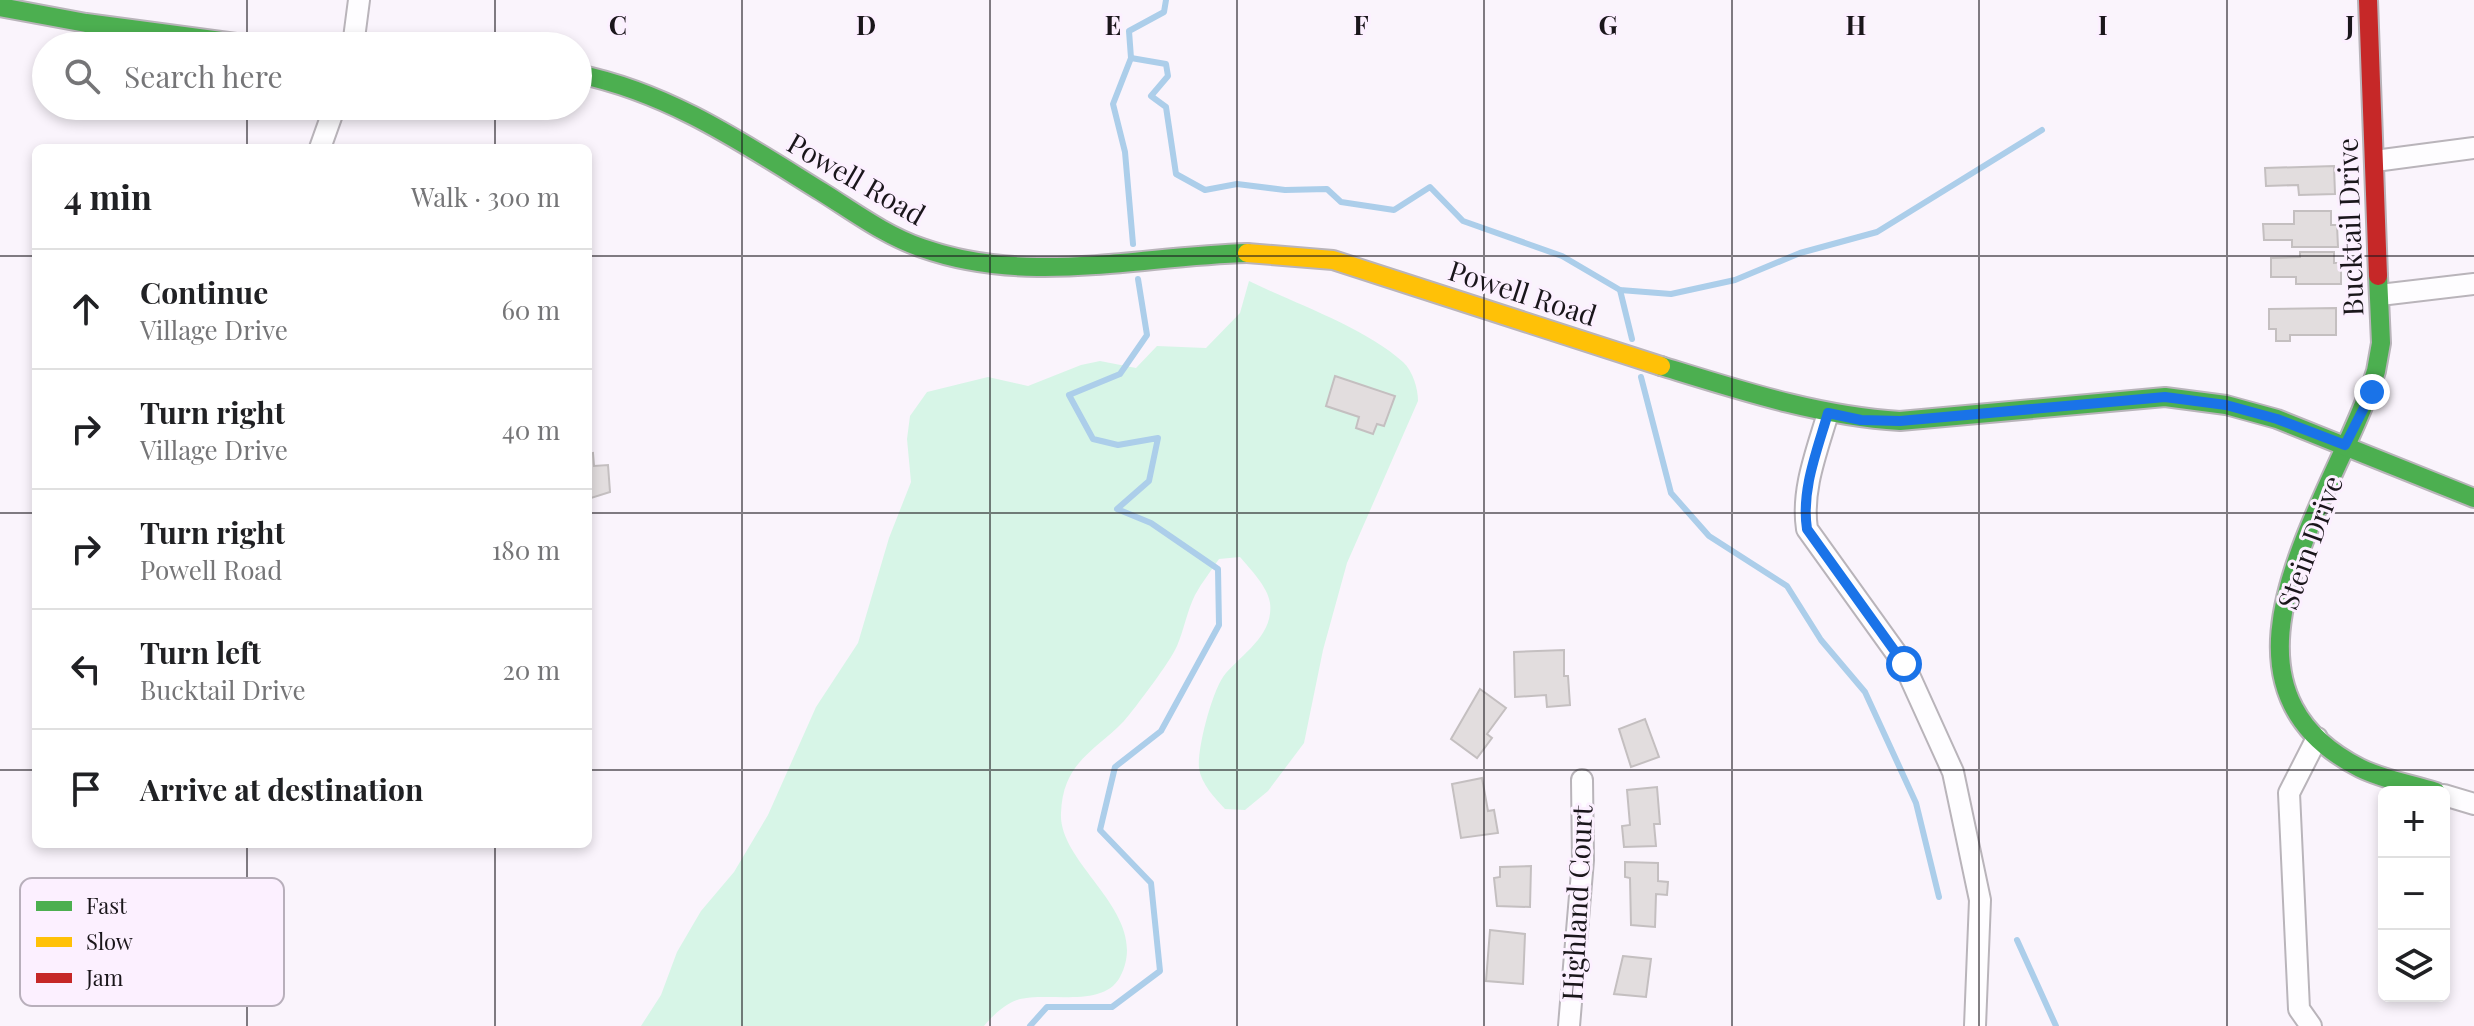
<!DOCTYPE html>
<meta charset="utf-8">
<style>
:root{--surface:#fff;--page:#f6f6f6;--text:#202124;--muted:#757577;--line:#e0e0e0}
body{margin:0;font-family:"Playfair Display",serif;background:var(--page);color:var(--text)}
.controls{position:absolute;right:24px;bottom:24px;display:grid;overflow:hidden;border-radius:12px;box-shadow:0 4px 12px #0003}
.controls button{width:72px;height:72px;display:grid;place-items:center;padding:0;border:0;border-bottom:2px solid var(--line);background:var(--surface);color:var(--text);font:40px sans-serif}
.stop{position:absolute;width:24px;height:24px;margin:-18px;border:6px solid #1a73e8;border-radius:50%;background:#fff}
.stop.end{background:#1a73e8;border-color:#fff;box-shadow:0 2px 8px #0008}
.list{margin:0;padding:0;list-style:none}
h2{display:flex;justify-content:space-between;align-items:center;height:104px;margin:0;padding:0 32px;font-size:34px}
h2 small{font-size:26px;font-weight:400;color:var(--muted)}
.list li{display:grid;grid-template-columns:52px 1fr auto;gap:24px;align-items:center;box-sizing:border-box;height:120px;padding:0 32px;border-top:2px solid var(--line)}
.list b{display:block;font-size:30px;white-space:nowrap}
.list p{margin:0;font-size:26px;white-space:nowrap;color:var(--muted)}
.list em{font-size:26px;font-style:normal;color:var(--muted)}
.icon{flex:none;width:44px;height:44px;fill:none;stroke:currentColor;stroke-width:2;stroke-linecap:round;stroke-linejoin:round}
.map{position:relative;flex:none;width:2474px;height:1026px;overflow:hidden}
.search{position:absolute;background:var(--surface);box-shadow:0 4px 12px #0003;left:32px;top:32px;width:560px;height:88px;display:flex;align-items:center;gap:20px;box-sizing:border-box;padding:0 28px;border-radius:44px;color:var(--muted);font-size:30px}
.panel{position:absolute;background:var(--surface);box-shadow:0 4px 12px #0003;left:32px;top:144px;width:560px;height:704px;border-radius:12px}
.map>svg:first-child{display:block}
.green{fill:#d7f5e7}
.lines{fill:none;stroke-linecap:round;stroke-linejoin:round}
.stream{stroke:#acceea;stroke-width:6}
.building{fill:#e2ddde;stroke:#c4bfc0;stroke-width:2}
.street-casing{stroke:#b9b4ba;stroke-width:24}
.fast-casing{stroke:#b9b4ba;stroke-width:22}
.slow-casing{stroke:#b9b4ba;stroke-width:22}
.jam-casing{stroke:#b9b4ba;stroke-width:22}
.street{stroke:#fefdff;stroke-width:20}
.fast{stroke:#4caf50;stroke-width:18}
.slow{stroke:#ffc107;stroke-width:18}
.jam{stroke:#c62828;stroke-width:18}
.route{stroke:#1a73e8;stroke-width:10}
.grid{fill:none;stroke:#1a161b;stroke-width:2;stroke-opacity:0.55}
.labels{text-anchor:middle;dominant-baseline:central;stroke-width:6;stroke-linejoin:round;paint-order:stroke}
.street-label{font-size:28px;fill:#1a161b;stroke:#fcf0ff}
.key{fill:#fcf0ff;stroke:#b8afbb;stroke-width:2}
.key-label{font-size:22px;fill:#1a161b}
.grid-label{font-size:26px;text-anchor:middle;font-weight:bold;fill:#1a161b;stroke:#fcf0ff;stroke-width:6;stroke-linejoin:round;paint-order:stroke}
</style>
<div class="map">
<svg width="2474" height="1026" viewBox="0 0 2474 1026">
<rect width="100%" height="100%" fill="#faf4fc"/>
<!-- green -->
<path class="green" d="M1249,281c47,23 115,46 154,81 10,9 15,27 15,39l-71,162 -24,87 -19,93 -36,48 -23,19 -20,-1c-10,-11 -24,-25 -26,-41 -2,-20 14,-81 27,-95 18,-20 48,-39 44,-70 -2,-16 -20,-34 -30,-46l-21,2c-8,12 -17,23 -24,36 -8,16 -11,35 -18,51 -7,16 -41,61 -53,75 -30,31 -61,41 -63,92 -3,53 92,101 59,164 -17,32 -74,14 -103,23 -12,4 -25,16 -33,26h-343l20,-31 16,-43 24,-41 33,-39 34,-57 48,-108 42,-64 31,-105 22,-56 -4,-43 3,-23 17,-24 61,-15 40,9 53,-21 19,-4 36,7 21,-22 49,2 34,-35z"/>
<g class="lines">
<!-- stream -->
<g class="stream">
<polyline points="1131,58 1166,64 1168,76 1151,96 1166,107 1176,174 1205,190 1237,184 1285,190 1327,189 1341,202 1394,210 1430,187 1463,221 1562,256 1620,290 1671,294 1735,280 1800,253 1877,232 2042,130"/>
<polyline points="1133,244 1125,152 1113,104 1131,58 1129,31 1164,12 1166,0"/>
<polyline points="1620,290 1632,339"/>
<polyline points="1641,377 1671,493 1709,536 1787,586 1821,640 1865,692 1916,803 1939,897"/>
<polyline points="2017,940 2056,1026"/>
<polyline points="1030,1026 1047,1007 1112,1007 1160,971 1151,883 1100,830 1115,767 1161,731 1219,625 1218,569 1151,523 1117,509 1149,481 1158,438 1118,445 1093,439 1069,395 1120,374 1147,335 1138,279"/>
</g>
</g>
<!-- building -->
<g class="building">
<polygon points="2334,166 2335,194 2299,195 2298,185 2266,186 2265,168"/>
<polygon points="2294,211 2331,211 2331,225 2337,225 2338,247 2292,247 2292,240 2264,240 2263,224 2294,224"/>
<polygon points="2300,252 2334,252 2334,263 2341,263 2341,284 2296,284 2296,277 2271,277 2271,258 2300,257"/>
<polygon points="2336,308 2336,335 2290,335 2290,341 2276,341 2276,329 2269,329 2269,309"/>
<polygon points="1335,376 1395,396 1384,426 1377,424 1373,434 1356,428 1359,417 1326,406"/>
<polygon points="593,453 594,466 608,465 610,492 588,499 588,454"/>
<polygon points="1564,650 1564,676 1568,676 1570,705 1547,707 1546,695 1515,697 1514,652"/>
<polygon points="1480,689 1506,708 1487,734 1492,738 1477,758 1451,739"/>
<polygon points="1645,719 1659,757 1631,767 1619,729"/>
<polygon points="1482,778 1488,811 1494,810 1498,833 1461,838 1452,784"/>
<polygon points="1657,787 1660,824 1654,824 1656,846 1624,847 1622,826 1630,825 1627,790"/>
<polygon points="1625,862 1658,863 1658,881 1668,882 1667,895 1656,894 1655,927 1631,925 1630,878 1625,877"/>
<polygon points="1531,866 1530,907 1497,906 1494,878 1500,877 1500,867"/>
<polygon points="1490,930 1525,934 1523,984 1486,981"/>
<polygon points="1623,956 1651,959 1646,997 1614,994"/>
</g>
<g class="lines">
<defs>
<g id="street">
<polyline points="353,46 359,0"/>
<polyline points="320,148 335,106"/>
<polyline points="2375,161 2474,148"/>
<polyline points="2380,295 2474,284"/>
<path d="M1828,413c-11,38 -27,77 -21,116l97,135 49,108 27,128 -5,126"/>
<polyline points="2444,795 2474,804"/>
<polyline points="1569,1026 1583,860 1582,780"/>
<polyline points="2311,1026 2299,1009 2289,793 2317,738"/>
</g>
<g id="fast">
<polyline points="0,7 86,23 259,46"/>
<path d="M578,74c92,19 165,69 244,118 32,20 64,44 100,56 108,38 215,8 325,5"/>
<path d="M2378,276l3,67 -5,28c-37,121 -187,310 -16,397 24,12 51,16 76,24"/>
<path d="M1661,366c78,24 157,50 239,55l265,-24 61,8 51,14 197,79"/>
</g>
<polyline id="slow" points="1247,253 1333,260 1661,366"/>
<polyline id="jam" points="2368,0 2378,276"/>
</defs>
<!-- street casing -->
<use href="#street" class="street-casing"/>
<!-- fast casing -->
<use href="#fast" class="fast-casing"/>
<!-- slow casing -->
<use href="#slow" class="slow-casing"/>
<!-- jam casing -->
<use href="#jam" class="jam-casing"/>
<!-- street -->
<use href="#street" class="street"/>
<!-- fast -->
<use href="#fast" class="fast"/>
<!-- slow -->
<use href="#slow" class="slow"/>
<!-- jam -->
<use href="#jam" class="jam"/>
</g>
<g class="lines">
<!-- route -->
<path class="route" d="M1904,664l-97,-135c-6,-39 10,-78 21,-116l33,7 39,1 265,-24 61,8 51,14 68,26 27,-53"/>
</g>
<!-- grid -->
<path class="grid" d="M247,0v46M495,0v46M742,0v1026M990,0v1026M1237,0v1026M1484,0v1026M1732,0v1026M1979,0v1026M2227,0v1026M247,106v42M495,106v42M0,256h36M588,256h1886M0,513h36M588,513h1886M0,770h36M588,770h1886M247,844v182M495,844v182"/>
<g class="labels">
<!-- street labels -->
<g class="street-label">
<text transform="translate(857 178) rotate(30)">Powell Road</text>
<text transform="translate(2349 227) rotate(-92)">Bucktail Drive</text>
<text transform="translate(1523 292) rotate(18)">Powell Road</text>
<text transform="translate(2309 542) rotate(-70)">Stein Drive</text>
<text transform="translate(1576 903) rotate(-87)">Highland Court</text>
</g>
</g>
<!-- legend -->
<rect x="20" y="878" width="264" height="128" rx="12" class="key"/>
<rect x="36" y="901" width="36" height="10" fill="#4caf50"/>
<rect x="36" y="937" width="36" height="10" fill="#ffc107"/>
<rect x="36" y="973" width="36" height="10" fill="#c62828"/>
<g class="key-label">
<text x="86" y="914">Fast</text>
<text x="86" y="950">Slow</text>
<text x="86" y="986">Jam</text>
</g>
<g class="grid-label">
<text x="618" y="35">C</text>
<text x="866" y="35">D</text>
<text x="1113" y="35">E</text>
<text x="1361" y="35">F</text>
<text x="1608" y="35">G</text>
<text x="1856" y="35">H</text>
<text x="2103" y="35">I</text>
<text x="2350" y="35">J</text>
</g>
</svg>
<div class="controls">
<button>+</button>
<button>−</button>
<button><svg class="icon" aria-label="layers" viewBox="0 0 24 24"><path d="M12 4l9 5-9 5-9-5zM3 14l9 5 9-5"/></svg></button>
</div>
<div class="stop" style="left:1904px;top:664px"></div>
<div class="stop end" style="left:2372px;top:392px"></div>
<div class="search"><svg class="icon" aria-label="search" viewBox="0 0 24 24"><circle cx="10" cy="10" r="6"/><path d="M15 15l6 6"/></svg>Search here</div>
<section class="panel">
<h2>4 min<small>Walk · 300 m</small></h2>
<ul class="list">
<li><svg class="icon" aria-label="ahead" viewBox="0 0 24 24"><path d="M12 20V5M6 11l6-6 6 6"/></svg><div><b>Continue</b><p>Village Drive</p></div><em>60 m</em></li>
<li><svg class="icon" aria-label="right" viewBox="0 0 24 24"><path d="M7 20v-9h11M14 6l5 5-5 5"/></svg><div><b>Turn right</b><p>Village Drive</p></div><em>40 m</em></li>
<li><svg class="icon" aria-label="right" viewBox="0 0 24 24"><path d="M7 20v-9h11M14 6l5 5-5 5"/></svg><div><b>Turn right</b><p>Powell Road</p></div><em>180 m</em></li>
<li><svg class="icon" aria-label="left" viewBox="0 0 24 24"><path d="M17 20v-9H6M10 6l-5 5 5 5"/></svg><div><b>Turn left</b><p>Bucktail Drive</p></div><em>20 m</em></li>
<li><svg class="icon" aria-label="arrive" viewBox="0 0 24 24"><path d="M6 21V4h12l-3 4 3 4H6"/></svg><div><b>Arrive at destination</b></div></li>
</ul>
</section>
</div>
